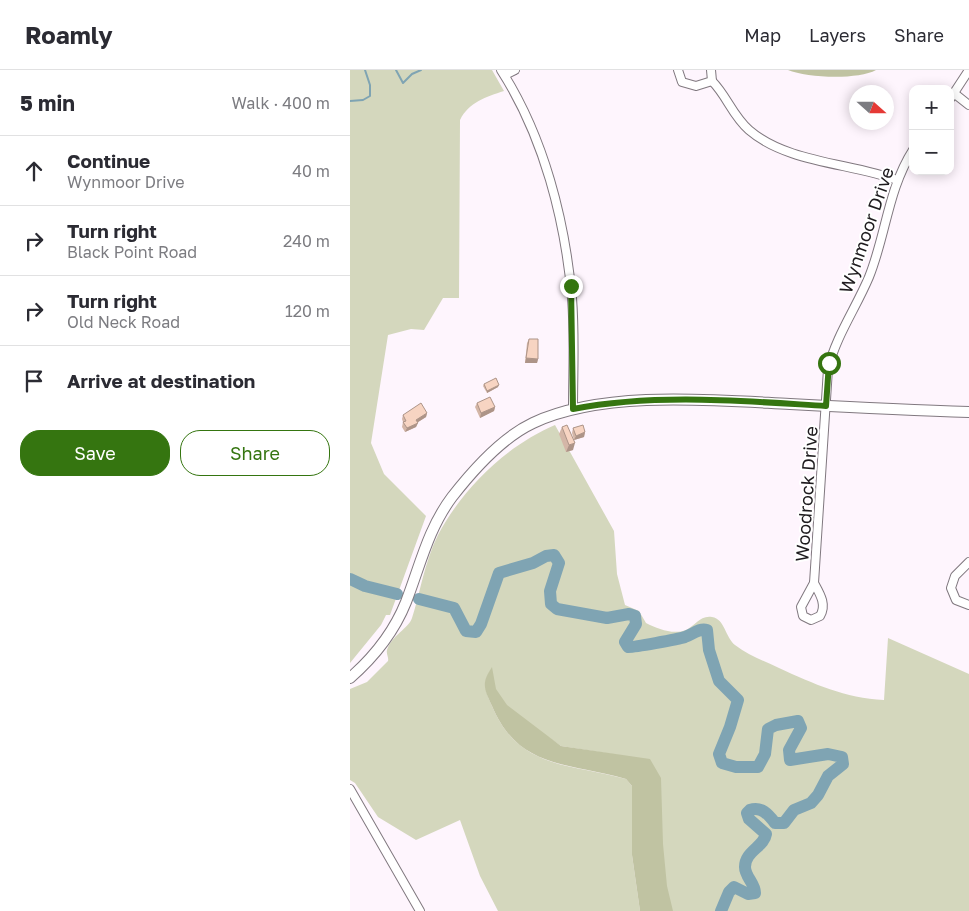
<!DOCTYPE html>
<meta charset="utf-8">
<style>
:root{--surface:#fff;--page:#f2f2f3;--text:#2b2b33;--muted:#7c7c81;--line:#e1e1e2;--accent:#357510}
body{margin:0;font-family:"Golos Text",sans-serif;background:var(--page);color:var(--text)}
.controls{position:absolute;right:15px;top:15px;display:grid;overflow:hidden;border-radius:10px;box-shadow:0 2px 12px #0003}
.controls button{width:45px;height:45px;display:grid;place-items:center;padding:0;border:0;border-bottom:1px solid var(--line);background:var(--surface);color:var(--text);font:25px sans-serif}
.compass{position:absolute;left:499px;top:15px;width:45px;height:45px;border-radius:50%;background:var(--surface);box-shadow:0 2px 12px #0003;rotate:111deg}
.stop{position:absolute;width:15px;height:15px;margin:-11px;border:4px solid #357510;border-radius:50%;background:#fff}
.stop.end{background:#357510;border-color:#fff;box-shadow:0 1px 5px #0008}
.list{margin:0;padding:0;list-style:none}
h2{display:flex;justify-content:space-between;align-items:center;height:65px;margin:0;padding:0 20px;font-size:21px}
h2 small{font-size:16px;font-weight:400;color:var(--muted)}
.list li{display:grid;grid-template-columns:32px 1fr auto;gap:15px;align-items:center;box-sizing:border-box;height:70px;padding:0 20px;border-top:1px solid var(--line)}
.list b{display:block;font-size:19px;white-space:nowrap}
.list p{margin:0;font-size:16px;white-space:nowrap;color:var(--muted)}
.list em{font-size:16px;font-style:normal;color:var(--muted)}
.actions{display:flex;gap:10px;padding:15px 20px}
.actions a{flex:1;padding:11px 0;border:1px solid var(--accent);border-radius:20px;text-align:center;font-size:18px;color:var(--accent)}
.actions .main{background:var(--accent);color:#fff}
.icon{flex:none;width:28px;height:28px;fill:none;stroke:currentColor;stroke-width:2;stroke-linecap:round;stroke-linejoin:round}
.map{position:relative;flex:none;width:619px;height:841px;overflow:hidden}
header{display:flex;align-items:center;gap:30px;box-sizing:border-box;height:70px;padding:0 25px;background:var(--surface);border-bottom:1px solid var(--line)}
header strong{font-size:24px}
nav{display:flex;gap:28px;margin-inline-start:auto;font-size:18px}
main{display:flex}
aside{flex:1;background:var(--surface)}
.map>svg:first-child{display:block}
.green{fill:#d4d7bd}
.forest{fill:#c0c3a2}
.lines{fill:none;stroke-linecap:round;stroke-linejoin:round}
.stream{stroke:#7fa4b3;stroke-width:2}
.river{stroke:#7fa4b3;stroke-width:12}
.minor-casing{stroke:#80787f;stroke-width:10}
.major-casing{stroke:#80787f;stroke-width:12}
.minor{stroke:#fff;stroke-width:8}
.major{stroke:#fff;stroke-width:10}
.wall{fill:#d4b6a7}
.shaded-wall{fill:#ad9488}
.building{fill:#f7d4c2;stroke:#ad9488}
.route{stroke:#357510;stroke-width:6}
.labels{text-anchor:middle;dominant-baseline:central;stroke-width:4;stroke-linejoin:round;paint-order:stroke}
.street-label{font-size:18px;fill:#1e1b1e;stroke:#fff}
</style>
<header>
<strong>Roamly</strong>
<nav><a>Map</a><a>Layers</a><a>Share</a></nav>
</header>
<main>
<aside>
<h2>5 min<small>Walk · 400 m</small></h2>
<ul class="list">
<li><svg class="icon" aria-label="ahead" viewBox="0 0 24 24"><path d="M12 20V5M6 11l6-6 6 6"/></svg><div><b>Continue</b><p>Wynmoor Drive</p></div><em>40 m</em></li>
<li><svg class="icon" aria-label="right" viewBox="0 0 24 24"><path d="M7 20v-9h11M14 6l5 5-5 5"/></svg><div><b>Turn right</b><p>Black Point Road</p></div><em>240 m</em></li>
<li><svg class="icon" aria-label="right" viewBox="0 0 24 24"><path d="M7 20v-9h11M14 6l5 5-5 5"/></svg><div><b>Turn right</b><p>Old Neck Road</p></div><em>120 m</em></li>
<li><svg class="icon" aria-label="arrive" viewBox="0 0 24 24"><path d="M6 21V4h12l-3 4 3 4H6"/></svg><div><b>Arrive at destination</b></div></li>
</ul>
<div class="actions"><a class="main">Save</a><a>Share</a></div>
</aside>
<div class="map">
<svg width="619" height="841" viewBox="0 0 619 841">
<rect width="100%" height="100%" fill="#fef5fd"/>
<!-- green -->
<g class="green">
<path d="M0,0h142l12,21c-18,6 -35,11 -44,29l-1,178h-16l-19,32 -13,-1 -23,6 -17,108 13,31 42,42 -36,99h-4l-5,10 -31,38z"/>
<path d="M205,355l59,106 3,43 8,31 14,6 7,12c12,6 27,12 40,7 9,-4 14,-15 26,-13 13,2 13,20 23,28 13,10 29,16 44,23 35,16 66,30 105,32l4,-62 81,36v237h-301l-3,-6 -22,-146 -82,-13 -13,-9 -27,-3 -30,-52 1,-14c-10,14 -7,23 0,38 27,64 77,57 134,73l6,7v69l8,56h-142l-18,-35 -20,-56 -44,20 -38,-23 -23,-34 -5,-3v-91l17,-7 21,-21c1,-3 -2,-7 -1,-11 4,-14 22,-22 25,-32 8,-24 12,-55 26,-83 25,-47 68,-89 117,-110z"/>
</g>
<!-- forest -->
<g class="forest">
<path d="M438,0h88c-18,10 -69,8 -88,0z"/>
<path d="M142,597l4,22 11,16 54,41 89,13 11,19 2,66 4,42 6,25h-33l-8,-56v-69l-6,-7c-58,-17 -107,-9 -134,-73 -8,-17 -11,-23 0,-39z"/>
</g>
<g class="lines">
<!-- stream -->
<g class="stream">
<polyline points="46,0 53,13 62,4 71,0"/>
<polyline points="0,31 13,30 20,26 20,15 15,0"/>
</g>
<!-- river -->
<g class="river">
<polyline points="0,509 15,516 47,524"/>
<path d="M69,529l35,9 12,23 10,1 5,-8 18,-51 34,-10 13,-7 8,-1 5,8 -9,28 1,13 6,5 50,9 22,-4 6,2 1,8 -11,18 3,5c3,1 51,-8 57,-10 8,-3 14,-9 22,-7l2,20 10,31 19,19 -8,27 -11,27 3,9 14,4h22l7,-13 3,-25 8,-4 22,-4 3,7 -12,22 1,10 38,-6 14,3 1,7 -15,12 -10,19 -7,8 -17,7 -10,13h-9c-7,-9 -14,-17 -25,-13l-3,3 2,6 17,15c-2,13 -21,17 -21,33 0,10 10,16 10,26l-7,1 -14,-7 -5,5 -8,19"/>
</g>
<defs>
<g id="minor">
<path d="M151,0c43,67 64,150 71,228 3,37 1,74 1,111"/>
<polyline points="328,0 332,12 346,16 362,11 361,0"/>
<polyline points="155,5 165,0"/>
<path d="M362,11c15,15 20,34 37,49 38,33 102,33 148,50"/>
<polyline points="605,24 619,35"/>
<polyline points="600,29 619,0"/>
<polyline points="619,492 605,506 601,518 606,530 619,535"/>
<path d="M464,513l14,-214c8,-33 28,-61 41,-92 17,-42 19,-88 44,-127"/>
<path d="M464,513c6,11 13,22 6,33l-9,4 -8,-4 -2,-9z"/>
<polyline points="0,719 70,841"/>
</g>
<path id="major" d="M0,608c24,-21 44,-46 56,-76 14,-36 22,-73 46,-105 21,-27 49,-59 81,-74 70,-33 180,-23 257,-19 59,3 119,6 179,8"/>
</defs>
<!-- minor casing -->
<use href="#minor" class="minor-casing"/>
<!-- major casing -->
<use href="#major" class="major-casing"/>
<!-- minor -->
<use href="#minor" class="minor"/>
<!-- major -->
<use href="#major" class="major"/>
</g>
<!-- wall -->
<g class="wall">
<polygon points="179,269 188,289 187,293 175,293 177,273"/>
<polygon points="134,314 148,317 137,323 133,316"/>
<polygon points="127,333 145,337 144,341 130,348 125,337"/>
<polygon points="77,343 76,347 68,352 66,357 55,362 52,357 53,352 52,349 53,345"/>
<polygon points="212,357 223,380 216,382 209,364"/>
<polygon points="223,358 235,362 234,367 224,370 222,363"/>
</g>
<!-- shaded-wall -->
<g class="shaded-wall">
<polygon points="176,288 188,289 187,293 175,293"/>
<polygon points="149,315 148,317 137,323 137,321"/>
<polygon points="145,337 144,341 130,348 131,343"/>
<polygon points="77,343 76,347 65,354 66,350"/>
<polygon points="68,353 66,357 55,362 57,358"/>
<polygon points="235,362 234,367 224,370 226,366"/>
<polygon points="225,373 223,380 216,382 219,375"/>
</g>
<!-- building -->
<g class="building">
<polygon points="179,269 188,269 188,289 176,288"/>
<polygon points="146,308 149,315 137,321 134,314"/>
<polygon points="140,327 145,337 131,343 127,333"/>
<polygon points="71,333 77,343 66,350 68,353 57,358 53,352 56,351 53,345"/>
<polygon points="217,355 225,373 219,375 212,357"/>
<polygon points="233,355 235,362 226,366 223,358"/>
</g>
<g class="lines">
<!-- route -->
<path class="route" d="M221,216l2,123c83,-16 170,-8 253,-3l3,-43"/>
</g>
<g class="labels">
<!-- street labels -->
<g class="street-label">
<text transform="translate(516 160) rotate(-71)">Wynmoor Drive</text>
<text transform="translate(456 424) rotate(-86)">Woodrock Drive</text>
</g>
</g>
</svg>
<div class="controls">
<button>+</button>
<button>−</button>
</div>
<svg class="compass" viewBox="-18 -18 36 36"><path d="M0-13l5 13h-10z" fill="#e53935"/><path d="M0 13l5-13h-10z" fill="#7c7c81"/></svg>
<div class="stop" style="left:479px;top:293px"></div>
<div class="stop end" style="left:221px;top:216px"></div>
</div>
</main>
